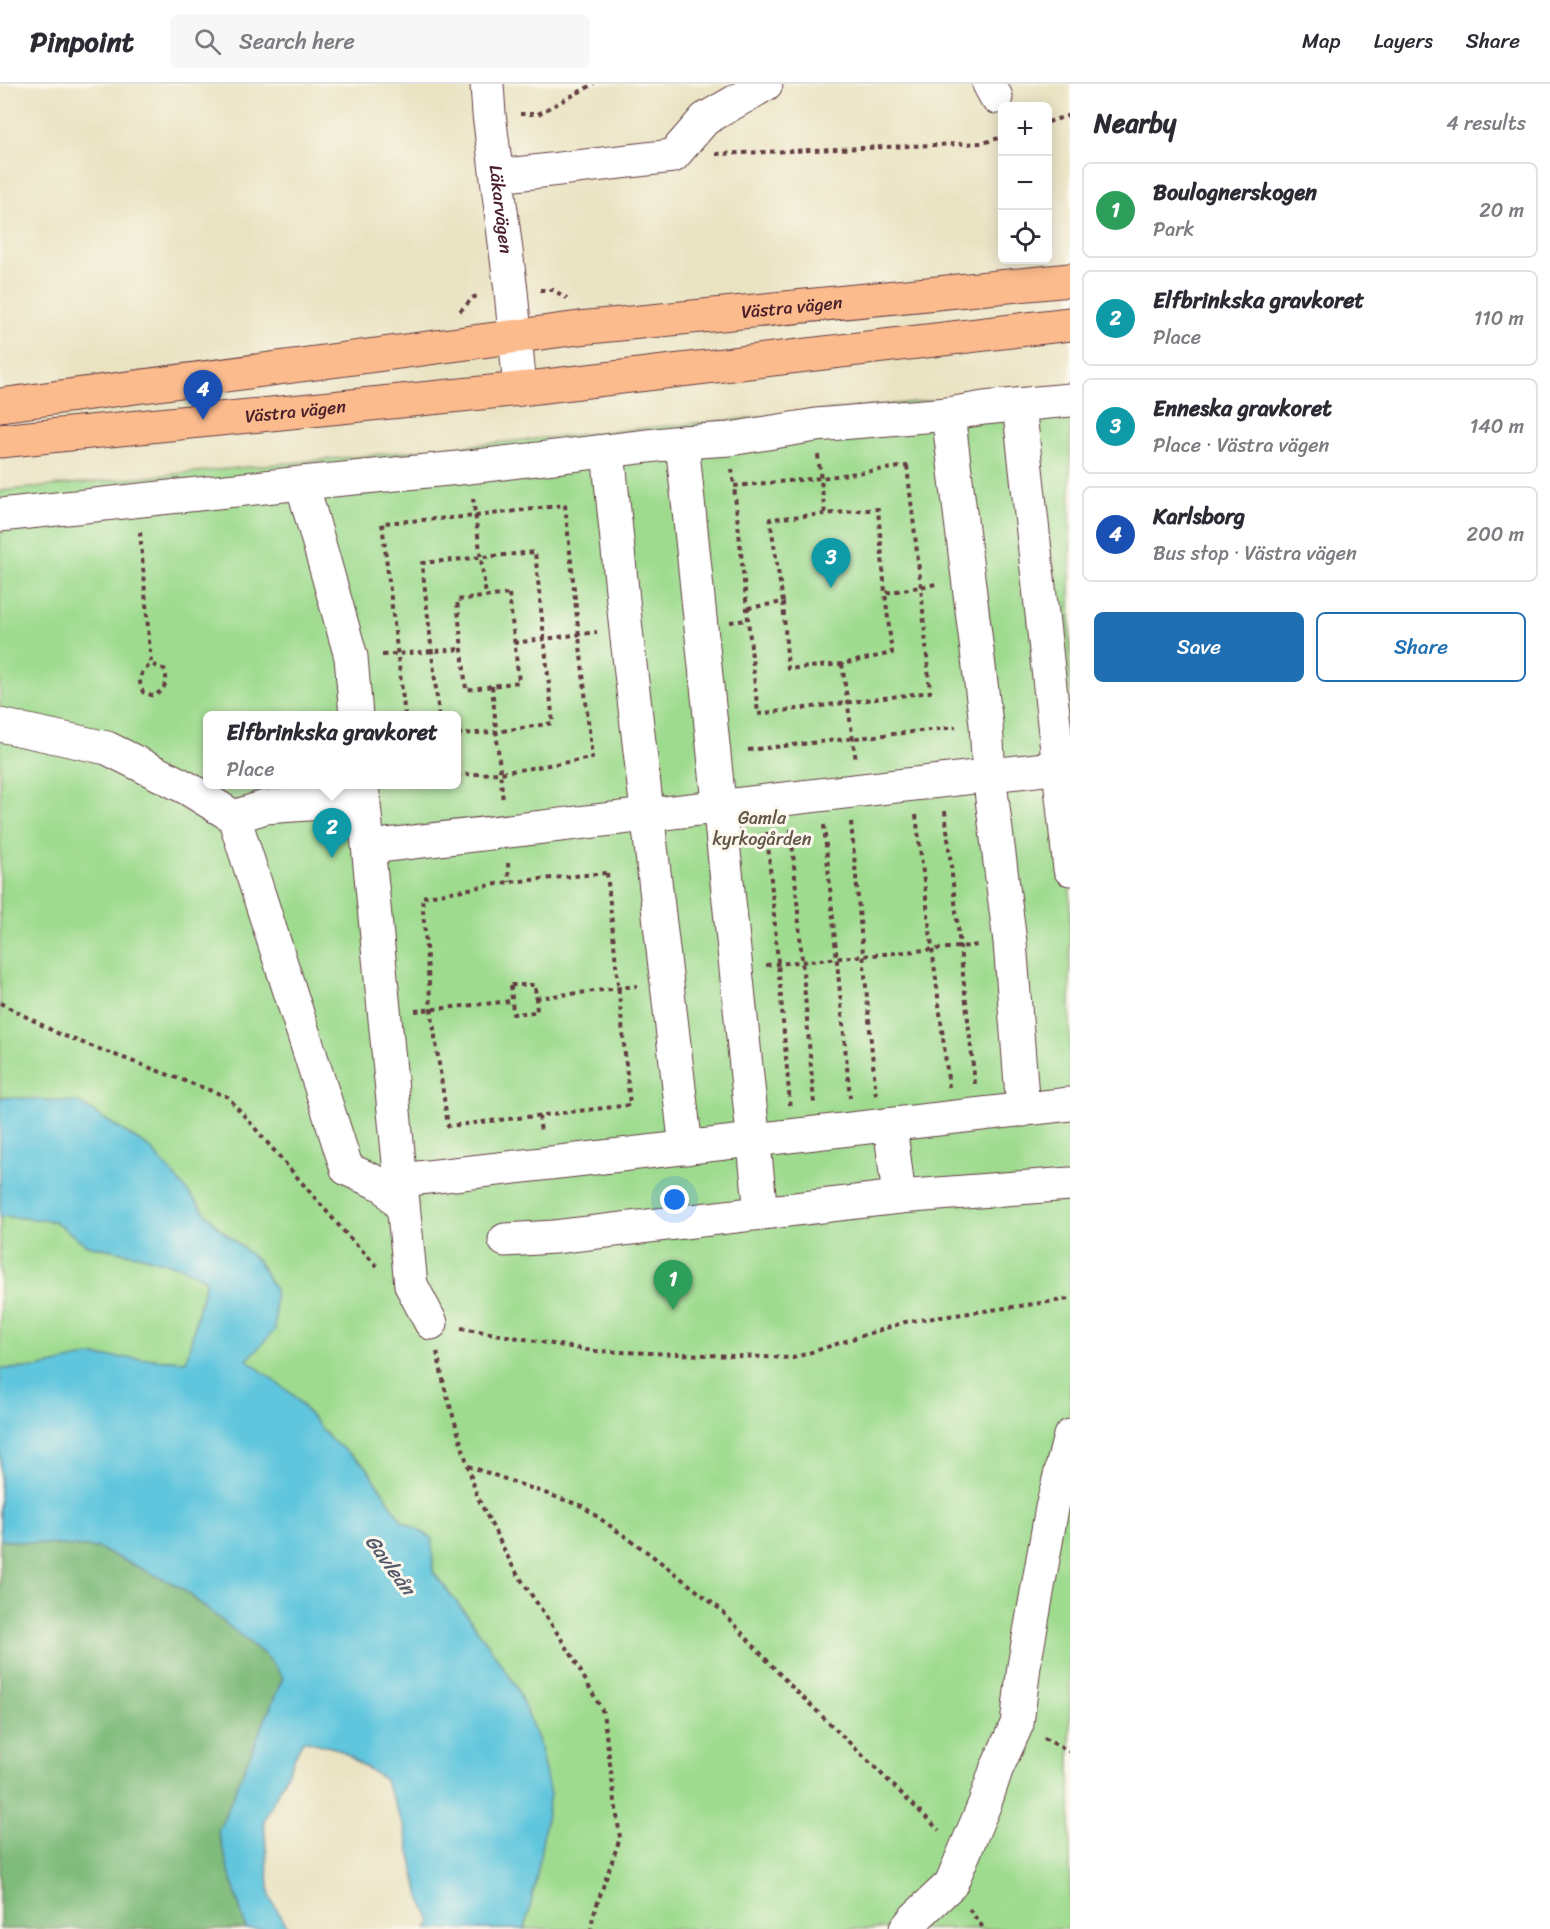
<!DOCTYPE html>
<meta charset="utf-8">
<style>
:root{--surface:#fff;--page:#f7f7f7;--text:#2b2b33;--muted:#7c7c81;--line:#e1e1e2;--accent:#1f6fb2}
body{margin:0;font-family:Sriracha,sans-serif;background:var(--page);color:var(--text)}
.controls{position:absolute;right:18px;top:18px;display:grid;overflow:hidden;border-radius:9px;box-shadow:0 3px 15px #0003}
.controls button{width:54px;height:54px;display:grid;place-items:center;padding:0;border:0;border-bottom:2px solid var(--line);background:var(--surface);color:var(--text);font:30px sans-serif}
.you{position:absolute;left:675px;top:1116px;width:21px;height:21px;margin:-15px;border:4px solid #fff;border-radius:50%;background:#1a73e8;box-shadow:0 0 0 9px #1a73e833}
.badge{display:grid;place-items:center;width:39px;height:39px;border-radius:50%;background:var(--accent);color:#fff;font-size:20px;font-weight:700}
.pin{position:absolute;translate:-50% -50px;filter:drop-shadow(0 2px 3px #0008)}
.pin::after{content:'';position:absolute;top:32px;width:21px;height:18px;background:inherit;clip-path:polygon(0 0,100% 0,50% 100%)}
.popup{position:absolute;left:203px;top:627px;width:258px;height:78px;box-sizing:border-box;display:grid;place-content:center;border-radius:9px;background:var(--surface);filter:drop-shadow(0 2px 4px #0005);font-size:20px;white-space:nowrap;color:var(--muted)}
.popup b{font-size:22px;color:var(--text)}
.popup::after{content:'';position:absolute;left:50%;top:100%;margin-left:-12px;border:12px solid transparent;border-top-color:var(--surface)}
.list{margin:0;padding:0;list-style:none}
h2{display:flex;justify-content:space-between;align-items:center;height:78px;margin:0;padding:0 24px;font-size:26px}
h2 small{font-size:20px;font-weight:400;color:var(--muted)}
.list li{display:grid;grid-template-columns:39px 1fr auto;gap:18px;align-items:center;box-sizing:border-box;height:96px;margin:0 12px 12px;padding:0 12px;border:2px solid var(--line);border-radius:9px}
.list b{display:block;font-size:22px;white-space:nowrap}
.list p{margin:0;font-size:20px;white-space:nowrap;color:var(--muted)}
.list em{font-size:20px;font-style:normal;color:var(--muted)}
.actions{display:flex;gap:12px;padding:18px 24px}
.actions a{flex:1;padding:14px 0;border:2px solid var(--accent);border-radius:9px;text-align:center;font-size:21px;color:var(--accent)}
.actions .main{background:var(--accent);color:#fff}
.icon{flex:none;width:33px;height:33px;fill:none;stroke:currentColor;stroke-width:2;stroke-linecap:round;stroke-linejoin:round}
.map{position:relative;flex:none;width:1070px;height:1845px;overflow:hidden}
header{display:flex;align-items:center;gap:36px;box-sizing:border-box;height:84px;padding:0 30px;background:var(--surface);border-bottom:2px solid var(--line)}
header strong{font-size:28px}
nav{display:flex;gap:33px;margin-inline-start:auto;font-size:21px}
.search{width:420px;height:54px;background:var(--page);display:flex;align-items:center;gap:15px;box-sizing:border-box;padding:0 21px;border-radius:9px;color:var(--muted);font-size:22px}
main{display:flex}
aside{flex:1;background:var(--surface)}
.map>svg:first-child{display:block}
.green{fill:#9fdb8f;stroke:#747d5d;stroke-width:1.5;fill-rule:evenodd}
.forest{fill:#7fbb7a;stroke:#646d52;stroke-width:1.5}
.water{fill:#60c6dd;stroke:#557284;stroke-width:1.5}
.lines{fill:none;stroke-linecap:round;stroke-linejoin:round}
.minor-casing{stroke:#623c42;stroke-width:35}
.major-casing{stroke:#623c42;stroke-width:35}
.path{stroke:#623c42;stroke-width:4;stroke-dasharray:4.5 4.5;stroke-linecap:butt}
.minor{stroke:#fff;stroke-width:33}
.major{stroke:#fbbb8d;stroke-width:33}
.labels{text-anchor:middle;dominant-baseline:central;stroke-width:6;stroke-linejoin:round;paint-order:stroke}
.street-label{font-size:18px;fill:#4a1f2b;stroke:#fbf7ec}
.park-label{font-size:18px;fill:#645749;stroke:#fbf7ec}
.water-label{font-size:20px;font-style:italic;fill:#525969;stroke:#fbf7ec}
</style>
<header>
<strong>Pinpoint</strong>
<div class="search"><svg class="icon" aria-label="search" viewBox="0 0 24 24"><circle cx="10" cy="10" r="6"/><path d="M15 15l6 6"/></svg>Search here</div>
<nav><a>Map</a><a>Layers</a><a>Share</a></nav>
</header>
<main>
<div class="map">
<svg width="1070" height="1845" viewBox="0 0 1070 1845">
<rect width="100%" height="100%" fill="#fbf7ec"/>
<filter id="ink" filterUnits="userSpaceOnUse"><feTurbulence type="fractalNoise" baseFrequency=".0167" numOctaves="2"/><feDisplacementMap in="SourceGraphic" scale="12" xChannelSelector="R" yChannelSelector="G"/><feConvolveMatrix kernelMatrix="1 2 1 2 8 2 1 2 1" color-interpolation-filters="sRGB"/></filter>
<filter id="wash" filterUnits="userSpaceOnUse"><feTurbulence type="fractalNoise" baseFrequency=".008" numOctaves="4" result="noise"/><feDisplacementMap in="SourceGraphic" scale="24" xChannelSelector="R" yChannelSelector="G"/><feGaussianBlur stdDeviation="1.35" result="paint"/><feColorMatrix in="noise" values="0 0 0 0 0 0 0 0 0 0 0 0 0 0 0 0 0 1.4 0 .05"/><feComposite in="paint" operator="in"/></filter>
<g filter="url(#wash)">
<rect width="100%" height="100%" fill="#eae3c2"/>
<!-- green -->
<g class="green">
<path d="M1070,303v1542h-545l11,-49 2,-141 -23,-55 -45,-65 -37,-47 -1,-34 -30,-17 -36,-55 -35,-26 -38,-45 -47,-35 29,-70 -17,-29 -40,-34 -68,-79 -72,-46 -78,-5v-606zM208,632h249v68h-249z"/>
<polygon points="3,1132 54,1137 87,1161 142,1172 184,1184 206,1196 187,1277 91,1272 37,1284 0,1285 0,1134"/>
</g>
<!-- forest -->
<polygon class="forest" points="0,1456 98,1464 180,1503 266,1572 283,1593 218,1748 246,1845 0,1845"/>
<!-- water -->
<polygon class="water" points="0,1013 78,1018 150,1064 218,1143 258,1177 275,1206 275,1246 247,1276 293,1311 331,1356 366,1382 402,1437 432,1454 433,1488 470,1535 515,1600 538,1655 550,1710 536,1796 525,1845 427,1845 431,1837 420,1813 405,1745 384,1695 338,1665 303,1656 264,1737 270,1814 289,1845 246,1845 218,1748 283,1593 266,1572 180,1503 98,1464 0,1456 0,1285 37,1284 90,1272 186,1277 206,1196 184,1184 142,1172 87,1161 54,1137 3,1132 0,1134"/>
</g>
<g filter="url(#ink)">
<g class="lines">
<defs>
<g id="minor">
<path id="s1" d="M487,0l2,30 22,177 9,98"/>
<polyline points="989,0 996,13"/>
<polyline points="497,92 673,72 705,35 766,0"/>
<polyline points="1019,321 1070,785"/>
<polyline points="948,330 986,640 989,691 1010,858 1023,1026"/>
<polyline points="608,367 626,546 686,1064"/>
<polyline points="302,399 351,573 356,632"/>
<polyline points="0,431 302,399 469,383 682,358 730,355 816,341 948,330 984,324 1070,316"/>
<polyline points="0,641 107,664 187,704 234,733 347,1085 385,1102 402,1123"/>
<polyline points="362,700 411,1201 431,1239"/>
<polyline points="234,733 265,723 364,716"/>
<polyline points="370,763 1070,682"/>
<polyline points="890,1041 899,1113"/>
<polyline points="401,1096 1070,1020"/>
<polyline points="761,1129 899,1113 1070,1100"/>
<polyline points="505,1156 554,1153 761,1129 682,358"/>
<polyline points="906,1845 915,1834 951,1800 985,1719 996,1686 1017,1640 1024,1582 1052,1424 1070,1352"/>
</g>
<g id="major">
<path id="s2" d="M0,321l579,-77 491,-48"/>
<path id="s3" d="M0,357l520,-52 550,-65"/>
</g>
</defs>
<!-- minor casing -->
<use href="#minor" class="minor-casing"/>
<!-- major casing -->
<use href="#major" class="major-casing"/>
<!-- path -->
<g class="path">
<polyline points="520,30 538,30 594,0"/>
<polyline points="1048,38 1070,31"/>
<polyline points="716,70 983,59 1002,53"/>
<polyline points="540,206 553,206 567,214"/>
<polyline points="460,227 474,213 479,212"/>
<polyline points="818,371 825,430"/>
<polygon points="907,382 921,503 930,608 758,630 734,402 821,394"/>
<polyline points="732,385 734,402"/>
<polyline points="473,414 486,512"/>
<path d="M140,448l11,132c-11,9 -14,15 -8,28l11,4c11,-7 14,-13 11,-26l-14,-6"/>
<polygon points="509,510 519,598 466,606 457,516"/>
<polyline points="783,518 770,435 878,425 885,509"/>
<polyline points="748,524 783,518 788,585 842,580 892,569 885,509 937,500"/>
<polyline points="730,538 747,536"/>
<polyline points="514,559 597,548"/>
<polyline points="382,571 461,565"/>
<polyline points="842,580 856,677"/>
<polyline points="492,602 503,718"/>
<polyline points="405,632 382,439 476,432 565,421 592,674 500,689 457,691"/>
<polyline points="439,632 422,479 535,468 553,639 496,648 457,650"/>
<polyline points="748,666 956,643"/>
<polyline points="945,727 975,1000"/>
<polyline points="916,731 949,1003"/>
<polyline points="851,738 876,1012"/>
<polyline points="824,741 850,1014"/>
<polyline points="791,745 814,1019"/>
<polyline points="767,748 790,1021"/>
<polyline points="508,779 509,798"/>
<polygon points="607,789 630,1021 448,1042 431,925 422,813 509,798"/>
<polyline points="766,881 980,861"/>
<polygon points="511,901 535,901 537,928 513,930"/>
<polyline points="536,914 637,902"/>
<polyline points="0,919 59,950 228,1013 347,1151 378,1183"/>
<polyline points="415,927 512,917"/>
<polyline points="539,1032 541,1049"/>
<polyline points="461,1244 593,1267 793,1274 905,1238 1070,1215"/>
<polyline points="437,1268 445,1305 477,1412 514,1485 570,1568 603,1628 620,1754 593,1832 591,1845"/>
<polyline points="468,1382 582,1422 650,1470 720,1525 787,1598 939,1746"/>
<polyline points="1044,1654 1070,1668"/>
<polyline points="969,1825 984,1845"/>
</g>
<!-- minor -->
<use href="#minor" class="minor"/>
<!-- major -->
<use href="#major" class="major"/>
</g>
</g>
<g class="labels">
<!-- street labels -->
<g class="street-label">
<text stroke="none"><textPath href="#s1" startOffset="126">Läkarvägen</textPath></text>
<text stroke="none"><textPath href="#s2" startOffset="798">Västra vägen</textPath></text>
<text stroke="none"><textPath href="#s3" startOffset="297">Västra vägen</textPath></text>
</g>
<!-- park labels -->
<g class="park-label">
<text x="762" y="734">Gamla<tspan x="762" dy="21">kyrkogården</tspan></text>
</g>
<!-- water labels -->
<g class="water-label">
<text transform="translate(390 1481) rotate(54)">Gavleån</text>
</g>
</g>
</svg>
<div class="controls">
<button>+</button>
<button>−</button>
<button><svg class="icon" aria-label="locate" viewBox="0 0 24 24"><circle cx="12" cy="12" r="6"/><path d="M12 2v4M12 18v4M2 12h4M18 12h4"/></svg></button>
</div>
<div class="you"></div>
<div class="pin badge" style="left:673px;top:1226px;background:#2e9e5b">1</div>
<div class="pin badge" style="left:332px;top:774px;background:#0f9aa8">2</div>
<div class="popup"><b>Elfbrinkska gravkoret</b>Place</div>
<div class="pin badge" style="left:831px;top:504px;background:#0f9aa8">3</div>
<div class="pin badge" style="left:203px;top:336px;background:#1a4fb4">4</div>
</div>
<aside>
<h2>Nearby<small>4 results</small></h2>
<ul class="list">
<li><span class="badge" style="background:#2e9e5b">1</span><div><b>Boulognerskogen</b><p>Park</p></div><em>20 m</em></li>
<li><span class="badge" style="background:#0f9aa8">2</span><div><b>Elfbrinkska gravkoret</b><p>Place</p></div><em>110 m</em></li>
<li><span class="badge" style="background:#0f9aa8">3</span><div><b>Enneska gravkoret</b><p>Place · Västra vägen</p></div><em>140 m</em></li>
<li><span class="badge" style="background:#1a4fb4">4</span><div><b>Karlsborg</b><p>Bus stop · Västra vägen</p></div><em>200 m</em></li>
</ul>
<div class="actions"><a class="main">Save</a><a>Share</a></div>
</aside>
</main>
